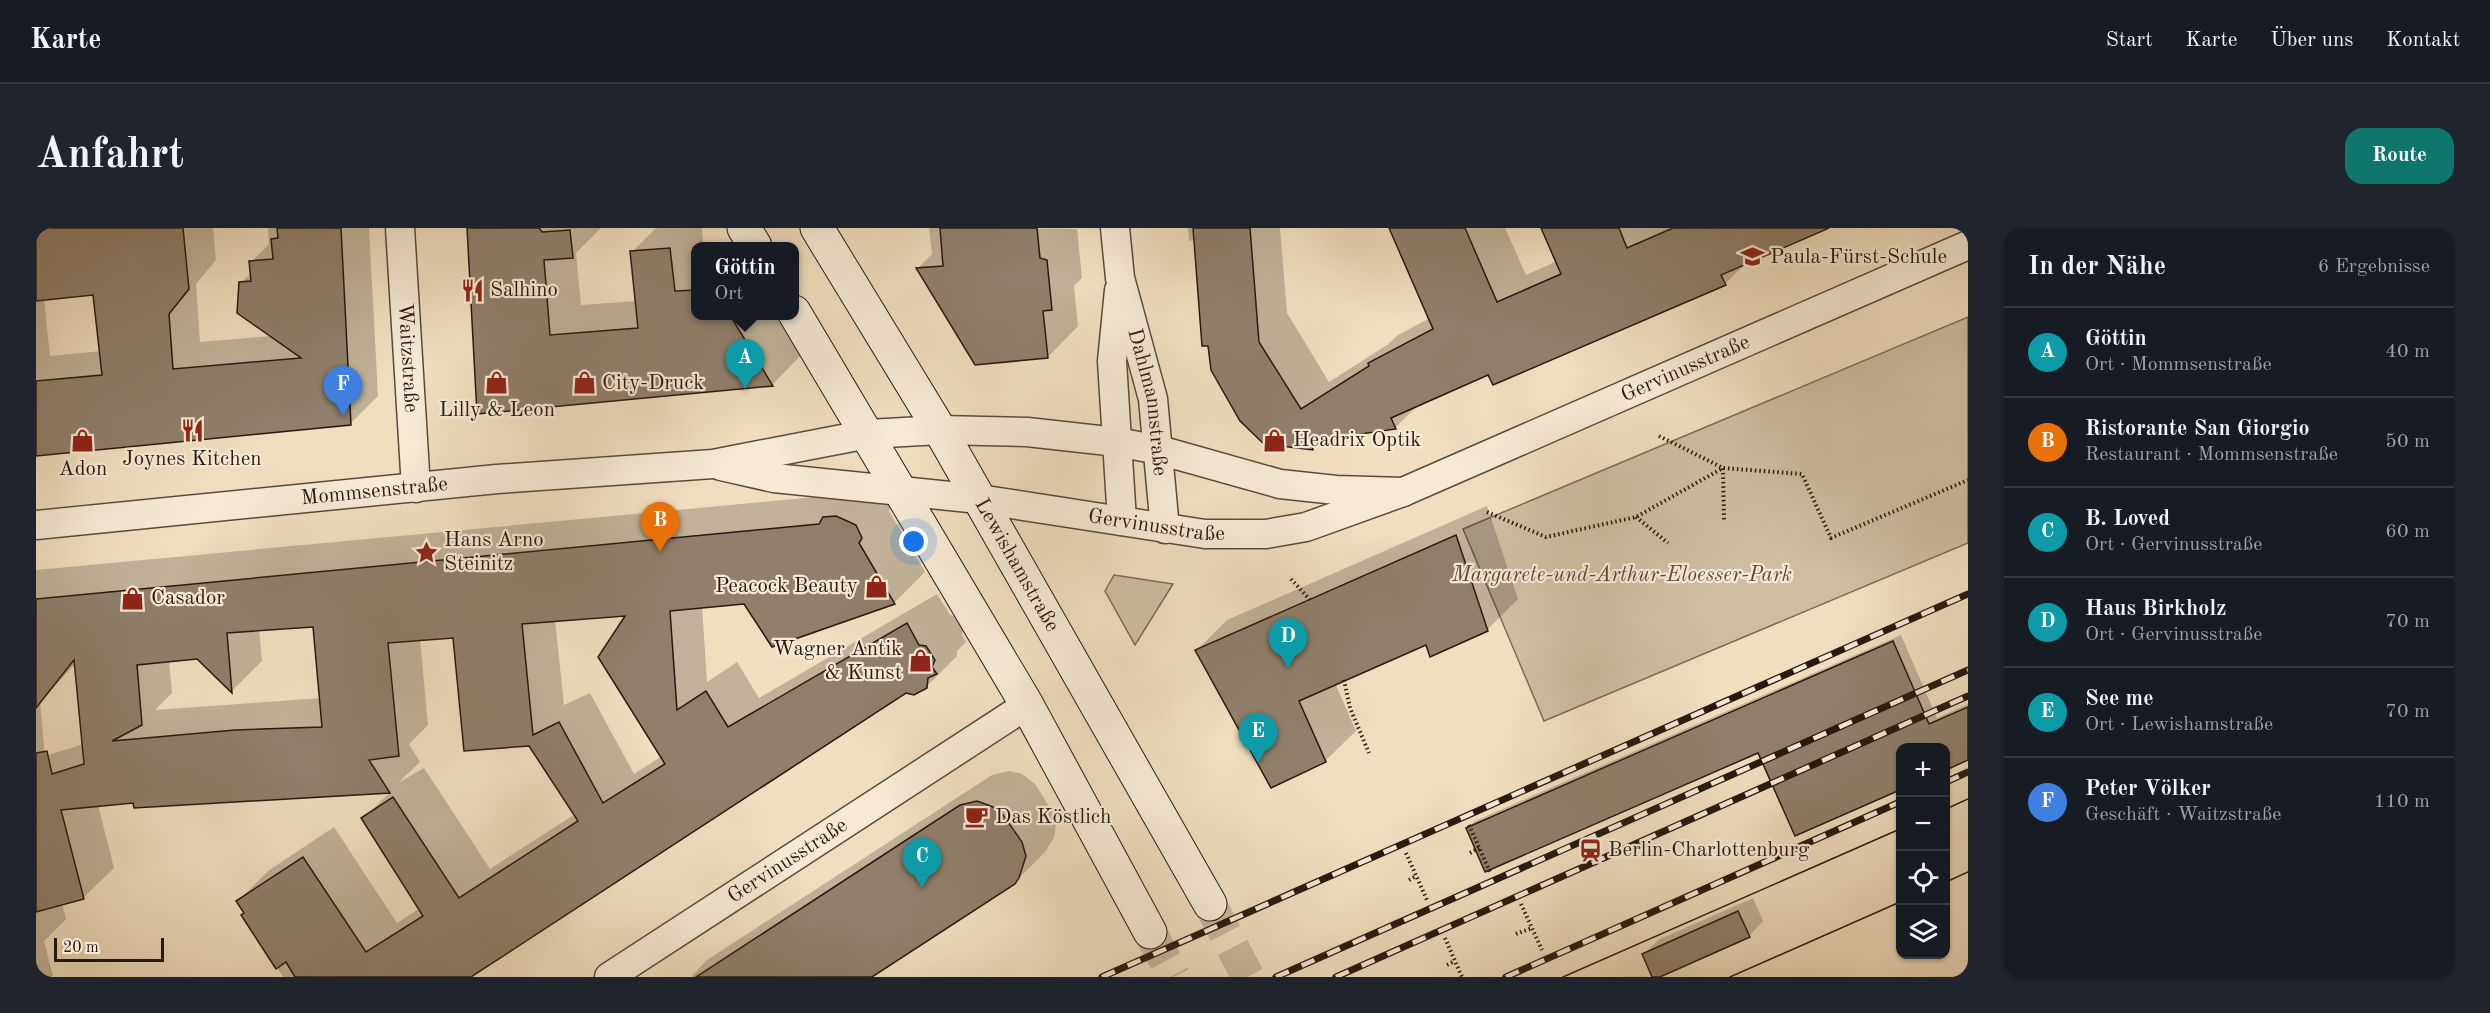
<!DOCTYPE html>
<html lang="de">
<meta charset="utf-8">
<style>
:root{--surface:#171b24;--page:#20242c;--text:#f1f3f6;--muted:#9ea1a6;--line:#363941;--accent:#0f766e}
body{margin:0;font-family:"Old Standard TT",serif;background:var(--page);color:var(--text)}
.controls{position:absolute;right:18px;bottom:18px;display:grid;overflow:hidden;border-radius:12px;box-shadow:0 2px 4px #0004}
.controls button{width:54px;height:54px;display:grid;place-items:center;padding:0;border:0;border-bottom:2px solid var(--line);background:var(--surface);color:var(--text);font:30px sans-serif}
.scale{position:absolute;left:18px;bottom:15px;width:110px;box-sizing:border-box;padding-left:6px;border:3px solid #27190f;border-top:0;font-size:16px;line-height:21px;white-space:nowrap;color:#27190f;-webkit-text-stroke:4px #f6ead5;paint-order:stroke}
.you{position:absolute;left:878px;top:314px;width:21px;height:21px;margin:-15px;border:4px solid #fff;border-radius:50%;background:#1a73e8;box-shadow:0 0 0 9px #1a73e833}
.badge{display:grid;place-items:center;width:39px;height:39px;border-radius:50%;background:var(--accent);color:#fff;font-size:20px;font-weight:700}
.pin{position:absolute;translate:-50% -50px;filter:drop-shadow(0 2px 3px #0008)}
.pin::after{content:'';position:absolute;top:32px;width:21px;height:18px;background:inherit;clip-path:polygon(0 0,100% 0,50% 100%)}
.popup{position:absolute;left:655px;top:14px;width:108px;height:78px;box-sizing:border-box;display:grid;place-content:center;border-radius:12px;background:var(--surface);filter:drop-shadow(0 2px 4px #0005);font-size:20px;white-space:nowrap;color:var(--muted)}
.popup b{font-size:22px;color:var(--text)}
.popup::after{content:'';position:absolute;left:50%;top:100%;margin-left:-12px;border:12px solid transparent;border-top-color:var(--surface)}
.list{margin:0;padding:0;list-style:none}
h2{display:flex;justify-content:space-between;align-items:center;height:78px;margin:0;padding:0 24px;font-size:26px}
h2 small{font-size:20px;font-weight:400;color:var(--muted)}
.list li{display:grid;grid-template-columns:39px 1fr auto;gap:18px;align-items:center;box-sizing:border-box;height:90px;padding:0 24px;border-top:2px solid var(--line)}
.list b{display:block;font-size:22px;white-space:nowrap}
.list p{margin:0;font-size:20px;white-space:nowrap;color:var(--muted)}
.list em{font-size:20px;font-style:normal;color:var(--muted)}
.icon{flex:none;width:33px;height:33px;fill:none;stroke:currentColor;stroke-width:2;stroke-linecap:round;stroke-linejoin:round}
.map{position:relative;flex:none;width:1932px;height:749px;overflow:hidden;border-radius:18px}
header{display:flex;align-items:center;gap:36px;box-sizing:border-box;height:84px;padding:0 30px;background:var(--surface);border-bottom:2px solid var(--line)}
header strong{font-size:28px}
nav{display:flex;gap:33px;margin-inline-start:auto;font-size:21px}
.intro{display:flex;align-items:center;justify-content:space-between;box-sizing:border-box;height:144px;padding:0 36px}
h1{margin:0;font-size:42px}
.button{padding:15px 27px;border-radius:18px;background:var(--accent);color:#fff;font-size:21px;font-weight:700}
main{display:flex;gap:36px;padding:0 36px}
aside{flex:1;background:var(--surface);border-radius:18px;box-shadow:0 2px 4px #0004}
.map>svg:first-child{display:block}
.green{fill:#cfbda1;stroke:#7b6b58;stroke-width:1.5}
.shadow{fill:#0003;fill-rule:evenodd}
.building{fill:#907f6b;stroke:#27190f;stroke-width:1.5;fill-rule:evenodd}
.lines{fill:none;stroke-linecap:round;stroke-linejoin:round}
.secondary-tunnel{stroke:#c9b79c;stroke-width:33;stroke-dasharray:33 16;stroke-linecap:butt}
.street-casing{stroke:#5a4a3b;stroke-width:31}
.secondary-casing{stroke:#27190f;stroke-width:35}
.path{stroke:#27190f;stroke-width:4;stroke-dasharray:1.5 3;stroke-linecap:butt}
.street{stroke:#f6ead5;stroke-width:28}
.secondary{stroke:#f6ead5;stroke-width:33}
.tram{stroke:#27190f;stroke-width:1.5}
.rail-casing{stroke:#27190f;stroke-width:7}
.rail{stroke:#f6ead5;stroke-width:4.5;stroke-dasharray:14;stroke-linecap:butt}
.labels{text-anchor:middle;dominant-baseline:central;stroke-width:4.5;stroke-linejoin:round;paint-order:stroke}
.poi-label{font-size:21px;fill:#27190f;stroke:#f6ead5;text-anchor:start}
.street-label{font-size:21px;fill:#27190f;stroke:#f6ead5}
.park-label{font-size:21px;font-style:italic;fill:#594a3b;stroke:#f6ead5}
</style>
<header>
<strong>Karte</strong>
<nav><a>Start</a><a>Karte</a><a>Über uns</a><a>Kontakt</a></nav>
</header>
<div class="intro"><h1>Anfahrt</h1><a class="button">Route</a></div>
<main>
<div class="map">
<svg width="1932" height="749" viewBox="0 0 1932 749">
<rect width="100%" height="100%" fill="#f1debf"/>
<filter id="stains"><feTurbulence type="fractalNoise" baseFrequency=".00333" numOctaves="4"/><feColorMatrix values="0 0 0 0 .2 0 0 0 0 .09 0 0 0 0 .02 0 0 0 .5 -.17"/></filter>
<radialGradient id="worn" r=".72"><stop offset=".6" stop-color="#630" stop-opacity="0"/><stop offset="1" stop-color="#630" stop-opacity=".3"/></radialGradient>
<!-- green -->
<g class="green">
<polygon points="1932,89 1932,315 1508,493 1427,301"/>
<polygon points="1078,347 1137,356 1099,417 1069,363"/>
</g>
<!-- shadow -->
<g class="shadow">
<path d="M0,0h177l3,32 -20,24 4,58 72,-6 -31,-53 11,-11 -1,-10 18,-18 -1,-16h101l9,168 -28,28 -314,31zM58,66l7,57 -51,5 -6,-57z"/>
<polygon points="432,0 565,0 540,25 545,77 600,73 596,24 620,0 666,0 667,18 660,18 660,88 743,88 766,126 736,157 442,185"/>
<polygon points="893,0 1041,1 1046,50 1038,58 1042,98 1012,129 882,40 896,26"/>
<polygon points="1152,0 1244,0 1251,85 1293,154 1351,117 1362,107 1394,90 1359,0 1469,0 1490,47 1521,33 1506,0 1790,0 1711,34 1689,56 1453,145 1383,176 1360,199 1286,210 1276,220 1159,12 1153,13"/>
<path d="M812,266l38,1 5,12 -2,4 36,61 -31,31 -122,42 -27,-42 -43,3 5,76 30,-20 22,36 178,-104 13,21 6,1 9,12 -3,7 4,7 -9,9v5l-31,31 -20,5 -439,285h-184l-40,-61 3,-4 -8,-11 30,-30 66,-44 63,96 23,-15 -57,-89 27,-27 -255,14 -1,-5 -36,4 16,63 -31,30 -21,5 4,16 -22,22 9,35 -17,1v-407zM592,386l34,142 -28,18 -44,-81 -26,12 -9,-85zM278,397l7,73 -166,12 17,-17 -3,-33 28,-3 35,34 30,-30 -3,-32zM419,409l120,177 -85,55 -66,-101 -26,15 22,-21 -11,-18 19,-19 -8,-86zM40,435l8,81 -39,12 -5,-54z"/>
<polygon points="1451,278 1482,371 1452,401 1395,427 1391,415 1299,455 1320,503 1289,533 1161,422 1191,392"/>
<polygon points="1865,407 1901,490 1932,476 1932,530 1910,540 1910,520 1864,520 1864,560 1760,606 1723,523 1431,600 1439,593"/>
<polygon points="973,543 986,546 999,556 1016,583 1020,597 1018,610 1009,624 978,655 833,749 770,749 766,742 755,749 655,749 671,732 956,547"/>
<polygon points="1717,670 1727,693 1713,708 1618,749 1608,727 1622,712"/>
</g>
<!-- building -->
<g class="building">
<polygon points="0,0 147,0 153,61 133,86 137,141 265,130 201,85 203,54 215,53 213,33 237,31 235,11 242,10 241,0 305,0 315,197 0,228 0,153 66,147 57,67 0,73"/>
<polygon points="431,0 503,0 506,4 534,2 537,30 508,32 514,107 602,100 594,23 634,20 639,63 660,62 660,87 694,87 737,158 441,186"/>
<polygon points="904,0 1001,0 1004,30 1011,32 1016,82 1007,83 1012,130 939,137 880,40 907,38"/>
<polygon points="1157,0 1214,0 1223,114 1265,181 1333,138 1332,135 1397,101 1353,0 1429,0 1461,74 1525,46 1505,0 1583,0 1591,20 1637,0 1793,0 1685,47 1690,57 1457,157 1452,147 1355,190 1360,201 1276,213 1277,222 1228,216 1204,193 1175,142 1172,118 1166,118"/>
<path d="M800,288l20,9 6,13 -3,5 36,61 -123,43 -28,-43 -74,7 7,99 29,-19 22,36 179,-104 12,22 7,1 9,14 -3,7 5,7 -9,4 -1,10 -13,7 -8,-2 -435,284h-176l-9,-15 -10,7 -35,-54 3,-2 -8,-12 67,-44 63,95 57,-36 -62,-98 32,-21 66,101 119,-77 -49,-75 -65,5 -11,-113 -65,5 11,113 -30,4 21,33 -256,15 -1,-5 -72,7 23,89 -48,13v-159l11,-2 5,23 32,-10 -10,-104 -38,48v-109l783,-75 4,-7zM589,388l-27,41 67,107 -62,39 -44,-81 -26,13 -11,-111zM277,399l9,100 -87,3 -123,11 30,-16 -5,-60 60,-6 35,34 -5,-60z"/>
<polygon points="1420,307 1452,403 1394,429 1390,417 1263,473 1290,534 1235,560 1159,422"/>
<polygon points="1857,413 1893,496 1932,479 1932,532 1910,542 1910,519 1864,519 1864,562 1759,608 1722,525 1449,644 1430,600"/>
<polygon points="941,573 963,581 986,614 990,628 983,650 979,656 836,749 660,749 924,577"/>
<polygon points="1702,683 1714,709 1624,749 1616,749 1606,726"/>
</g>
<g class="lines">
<!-- secondary-tunnel -->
<g class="secondary-tunnel">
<polyline points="1174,676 1212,749"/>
<polyline points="1114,704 1138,749"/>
</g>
<defs>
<g id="street">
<path id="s1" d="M364,0l16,260"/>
<path id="s2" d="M1079,0l5,50 33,121 12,130"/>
<polyline points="1083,62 1076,133 1086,293"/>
<path id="s3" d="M685,238l53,12 205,21 226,35h61l40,-7 97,-35 565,-247"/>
<path id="s4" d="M0,297l461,-46 216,-15 155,-30 72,-4 87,2 90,10 42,8 121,34 56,6 67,2"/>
<path id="s5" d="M573,749l418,-272"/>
</g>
<g id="secondary">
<polyline points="708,0 719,18"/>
<path id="s6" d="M781,0l123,202 270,474"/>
<polyline points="758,84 991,477 1114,704"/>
</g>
</defs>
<!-- street casing -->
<use href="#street" class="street-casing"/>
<!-- secondary casing -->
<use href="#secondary" class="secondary-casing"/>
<!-- path -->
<g class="path">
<polyline points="1623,208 1687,240 1766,246 1795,310 1932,252"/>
<polyline points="1451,284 1510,309 1600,289 1687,240 1688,292"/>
<polyline points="1600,289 1632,315"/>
<polyline points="1255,351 1274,372"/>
<polyline points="1308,452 1314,480 1333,525"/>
<polyline points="1433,597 1454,644"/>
<polyline points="1370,625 1391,672"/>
<polyline points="1434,625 1443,620"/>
<polyline points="1373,652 1380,648"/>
<polyline points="1485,676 1506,722"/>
<polyline points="1480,706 1496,700"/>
<polyline points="1409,710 1426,749"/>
<polyline points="1411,737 1419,733"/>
</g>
<!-- street -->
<use href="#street" class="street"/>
<!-- secondary -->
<use href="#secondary" class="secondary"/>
<!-- tram -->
<g class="tram">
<polyline points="1910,581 1932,571"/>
<polyline points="1910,654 1932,644"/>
<polyline points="1527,749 1864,601"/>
<polyline points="1694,749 1864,674"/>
</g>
<defs>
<g id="rail">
<polyline points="1910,554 1932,544"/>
<polyline points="1066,749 1932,366"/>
<polyline points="1240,749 1932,442"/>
<polyline points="1300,749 1932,468"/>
<polyline points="1470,749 1864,574"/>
</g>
</defs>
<!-- rail casing -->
<use href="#rail" class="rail-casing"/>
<!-- rail -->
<use href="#rail" class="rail"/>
</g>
<!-- icons -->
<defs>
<symbol id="school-bare" viewBox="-9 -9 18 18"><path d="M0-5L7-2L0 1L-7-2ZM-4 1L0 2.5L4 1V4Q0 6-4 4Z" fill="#8f2418" stroke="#f6ead5" stroke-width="2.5" paint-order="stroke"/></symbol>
<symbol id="restaurant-bare" viewBox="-9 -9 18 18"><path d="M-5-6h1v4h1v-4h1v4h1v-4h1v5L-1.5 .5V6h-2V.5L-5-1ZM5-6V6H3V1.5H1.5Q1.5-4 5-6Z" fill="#8f2418" stroke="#f6ead5" stroke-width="2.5" paint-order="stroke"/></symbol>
<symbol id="shop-bare" viewBox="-9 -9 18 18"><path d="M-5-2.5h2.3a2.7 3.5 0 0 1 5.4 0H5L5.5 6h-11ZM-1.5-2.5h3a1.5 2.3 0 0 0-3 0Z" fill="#8f2418" stroke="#f6ead5" stroke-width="2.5" paint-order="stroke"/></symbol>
<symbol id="sight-bare" viewBox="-9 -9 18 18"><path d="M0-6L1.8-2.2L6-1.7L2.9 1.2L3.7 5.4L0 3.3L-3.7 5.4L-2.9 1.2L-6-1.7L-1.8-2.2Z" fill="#8f2418" stroke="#f6ead5" stroke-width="2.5" paint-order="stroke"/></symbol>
<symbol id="cafe-bare" viewBox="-9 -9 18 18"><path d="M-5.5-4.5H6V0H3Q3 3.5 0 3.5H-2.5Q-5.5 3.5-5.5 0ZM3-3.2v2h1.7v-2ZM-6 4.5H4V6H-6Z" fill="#8f2418" stroke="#f6ead5" stroke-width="2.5" paint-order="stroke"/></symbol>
<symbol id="station-bare" viewBox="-9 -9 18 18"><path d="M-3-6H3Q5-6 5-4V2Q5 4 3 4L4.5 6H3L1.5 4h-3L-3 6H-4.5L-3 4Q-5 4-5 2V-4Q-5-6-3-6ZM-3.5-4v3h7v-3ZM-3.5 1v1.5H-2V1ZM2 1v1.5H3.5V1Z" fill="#8f2418" stroke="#f6ead5" stroke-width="2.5" paint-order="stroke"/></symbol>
</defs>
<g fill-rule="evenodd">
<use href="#school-bare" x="1700" y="12" width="33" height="33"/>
<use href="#restaurant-bare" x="420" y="46" width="33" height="33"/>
<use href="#shop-bare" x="444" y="138" width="33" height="33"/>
<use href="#shop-bare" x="532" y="138" width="33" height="33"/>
<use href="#restaurant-bare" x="140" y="186" width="33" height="33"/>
<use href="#shop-bare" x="1222" y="196" width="33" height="33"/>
<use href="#shop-bare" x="30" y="196" width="33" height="33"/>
<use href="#sight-bare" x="374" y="308" width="33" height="33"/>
<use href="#shop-bare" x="824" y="342" width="33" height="33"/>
<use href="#shop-bare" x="80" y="354" width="33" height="33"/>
<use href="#shop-bare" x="868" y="416" width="33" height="33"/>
<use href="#cafe-bare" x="924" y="572" width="33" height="33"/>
<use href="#station-bare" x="1538" y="606" width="33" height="33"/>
</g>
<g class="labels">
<!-- poi labels -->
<g class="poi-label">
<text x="1734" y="29">Paula-Fürst-Schule</text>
<text x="454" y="62">Salhino</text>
<text x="566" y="155">City-Druck</text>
<text x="461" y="182" text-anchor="middle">Lilly &amp; Leon</text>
<text x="1257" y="212">Headrix Optik</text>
<text x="156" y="231" text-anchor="middle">Joynes Kitchen</text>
<text x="47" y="241" text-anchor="middle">Adon</text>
<text x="408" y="312">Hans Arno<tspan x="408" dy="24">Steinitz</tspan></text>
<text x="822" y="358" text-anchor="end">Peacock Beauty</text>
<text x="115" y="370">Casador</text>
<text x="866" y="421" text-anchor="end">Wagner Antik<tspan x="866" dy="24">&amp; Kunst</tspan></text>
<text x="959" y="589">Das Köstlich</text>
<text x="1572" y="622">Berlin-Charlottenburg</text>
</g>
<!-- street labels -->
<g class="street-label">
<text stroke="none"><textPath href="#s1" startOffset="130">Waitzstraße</textPath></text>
<text stroke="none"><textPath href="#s3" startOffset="1002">Gervinusstraße</textPath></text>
<text stroke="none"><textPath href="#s2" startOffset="178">Dahlmannstraße</textPath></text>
<text stroke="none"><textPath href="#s4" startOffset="340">Mommsenstraße</textPath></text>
<text stroke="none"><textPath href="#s3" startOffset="440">Gervinusstraße</textPath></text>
<text stroke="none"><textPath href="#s6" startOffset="392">Lewishamstraße</textPath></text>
<text stroke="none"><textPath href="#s5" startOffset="213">Gervinusstraße</textPath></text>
</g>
<!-- park labels -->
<g class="park-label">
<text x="1586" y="347">Margarete-und-Arthur-Eloesser-Park</text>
</g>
</g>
<rect width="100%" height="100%" filter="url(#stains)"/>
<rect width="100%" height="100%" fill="url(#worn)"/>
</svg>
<div class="controls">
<button>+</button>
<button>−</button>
<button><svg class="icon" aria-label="locate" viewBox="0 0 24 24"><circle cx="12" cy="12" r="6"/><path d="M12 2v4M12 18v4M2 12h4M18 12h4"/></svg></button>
<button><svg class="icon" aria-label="layers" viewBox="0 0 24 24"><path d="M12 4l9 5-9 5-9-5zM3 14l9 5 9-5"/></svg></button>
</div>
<div class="scale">20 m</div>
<div class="you"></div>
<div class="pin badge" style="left:709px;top:161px;background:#0f9aa8">A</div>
<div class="popup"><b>Göttin</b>Ort</div>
<div class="pin badge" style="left:624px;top:324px;background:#e8710a">B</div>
<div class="pin badge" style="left:886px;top:660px;background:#0f9aa8">C</div>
<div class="pin badge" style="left:1252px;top:440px;background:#0f9aa8">D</div>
<div class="pin badge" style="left:1222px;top:535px;background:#0f9aa8">E</div>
<div class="pin badge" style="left:307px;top:188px;background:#3f7fe0">F</div>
</div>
<aside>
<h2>In der Nähe<small>6 Ergebnisse</small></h2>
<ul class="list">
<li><span class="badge" style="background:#0f9aa8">A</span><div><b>Göttin</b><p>Ort · Mommsenstraße</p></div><em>40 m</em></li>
<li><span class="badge" style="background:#e8710a">B</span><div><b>Ristorante San Giorgio</b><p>Restaurant · Mommsenstraße</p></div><em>50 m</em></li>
<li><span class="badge" style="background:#0f9aa8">C</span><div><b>B. Loved</b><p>Ort · Gervinusstraße</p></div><em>60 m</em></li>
<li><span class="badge" style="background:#0f9aa8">D</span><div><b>Haus Birkholz</b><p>Ort · Gervinusstraße</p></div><em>70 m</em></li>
<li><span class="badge" style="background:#0f9aa8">E</span><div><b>See me</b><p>Ort · Lewishamstraße</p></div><em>70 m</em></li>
<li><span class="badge" style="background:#3f7fe0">F</span><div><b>Peter Völker</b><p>Geschäft · Waitzstraße</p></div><em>110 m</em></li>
</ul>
</aside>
</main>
